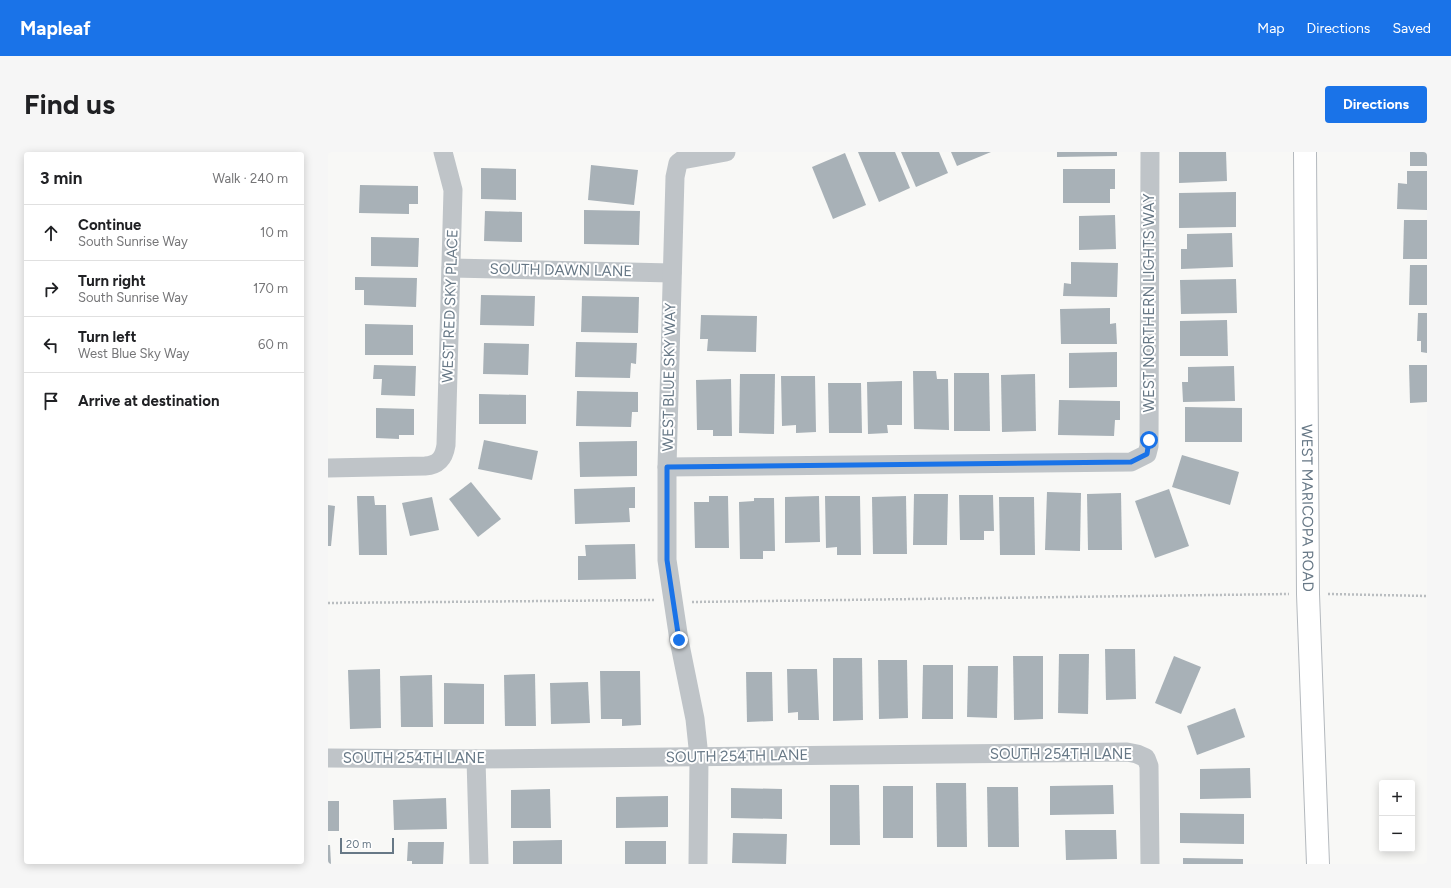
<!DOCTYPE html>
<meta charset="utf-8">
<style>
:root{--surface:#fff;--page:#f6f6f6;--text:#202124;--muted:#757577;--line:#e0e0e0;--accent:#1a73e8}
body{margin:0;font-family:Figtree,sans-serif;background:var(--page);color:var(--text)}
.controls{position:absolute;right:12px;bottom:12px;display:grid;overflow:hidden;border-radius:4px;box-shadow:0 2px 10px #0003}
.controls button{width:36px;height:36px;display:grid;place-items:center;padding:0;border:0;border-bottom:1px solid var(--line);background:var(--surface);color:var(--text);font:20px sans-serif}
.scale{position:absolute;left:12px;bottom:10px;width:54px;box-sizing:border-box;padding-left:4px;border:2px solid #677886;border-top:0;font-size:11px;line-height:14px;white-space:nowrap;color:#677886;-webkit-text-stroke:3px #fff;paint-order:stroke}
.stop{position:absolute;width:12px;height:12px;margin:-9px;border:3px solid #1a73e8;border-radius:50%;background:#fff}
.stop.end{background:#1a73e8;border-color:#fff;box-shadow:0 1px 4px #0008}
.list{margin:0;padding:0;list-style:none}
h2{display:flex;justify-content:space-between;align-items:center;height:52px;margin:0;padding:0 16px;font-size:17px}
h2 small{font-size:13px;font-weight:400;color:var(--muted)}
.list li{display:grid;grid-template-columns:26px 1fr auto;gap:12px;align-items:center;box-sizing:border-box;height:56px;padding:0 16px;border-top:1px solid var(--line)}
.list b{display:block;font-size:15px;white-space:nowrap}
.list p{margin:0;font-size:13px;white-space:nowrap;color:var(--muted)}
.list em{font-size:13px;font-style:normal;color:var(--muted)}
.icon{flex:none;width:22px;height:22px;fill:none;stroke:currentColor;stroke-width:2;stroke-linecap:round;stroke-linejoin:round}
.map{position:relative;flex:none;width:1099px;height:712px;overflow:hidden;border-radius:4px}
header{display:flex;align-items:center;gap:24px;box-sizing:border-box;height:56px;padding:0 20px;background:var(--accent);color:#fff}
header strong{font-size:19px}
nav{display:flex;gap:22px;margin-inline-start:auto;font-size:14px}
.intro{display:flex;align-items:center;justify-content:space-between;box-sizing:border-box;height:96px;padding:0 24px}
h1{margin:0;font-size:28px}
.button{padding:10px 18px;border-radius:4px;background:var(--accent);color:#fff;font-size:14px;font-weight:700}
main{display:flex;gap:24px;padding:0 24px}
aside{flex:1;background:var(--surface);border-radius:4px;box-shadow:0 2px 10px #0003}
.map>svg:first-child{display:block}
.building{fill:#a8b1b7}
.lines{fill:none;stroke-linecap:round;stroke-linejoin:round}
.secondary-casing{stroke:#b4b9be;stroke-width:24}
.path{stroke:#b9bdc0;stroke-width:2.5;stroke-dasharray:2 2;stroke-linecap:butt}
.street{stroke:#bfc4c8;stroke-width:19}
.secondary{stroke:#fff;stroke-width:22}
.route{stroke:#1a73e8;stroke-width:5}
.labels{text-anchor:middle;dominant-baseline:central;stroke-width:4;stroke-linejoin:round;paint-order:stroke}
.street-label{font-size:15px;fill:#677886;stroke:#fff}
</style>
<header>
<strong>Mapleaf</strong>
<nav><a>Map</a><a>Directions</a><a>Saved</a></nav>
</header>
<div class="intro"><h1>Find us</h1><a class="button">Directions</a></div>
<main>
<aside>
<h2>3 min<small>Walk · 240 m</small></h2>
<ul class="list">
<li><svg class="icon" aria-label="ahead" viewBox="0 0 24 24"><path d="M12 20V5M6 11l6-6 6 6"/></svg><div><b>Continue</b><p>South Sunrise Way</p></div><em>10 m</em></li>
<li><svg class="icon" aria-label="right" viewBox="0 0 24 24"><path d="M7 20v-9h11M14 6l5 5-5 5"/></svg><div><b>Turn right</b><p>South Sunrise Way</p></div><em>170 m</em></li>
<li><svg class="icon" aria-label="left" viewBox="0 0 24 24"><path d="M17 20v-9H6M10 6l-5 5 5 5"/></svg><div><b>Turn left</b><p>West Blue Sky Way</p></div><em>60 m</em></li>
<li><svg class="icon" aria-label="arrive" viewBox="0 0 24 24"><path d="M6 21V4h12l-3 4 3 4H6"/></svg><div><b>Arrive at destination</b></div></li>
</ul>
</aside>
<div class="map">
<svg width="1099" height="712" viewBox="0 0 1099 712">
<rect width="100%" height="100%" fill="#f8f8f6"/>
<!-- building -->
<g class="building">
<polygon points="530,0 567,0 582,36 551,50"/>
<polygon points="573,0 611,0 620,21 588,35"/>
<polygon points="623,0 663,0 629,14"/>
<polygon points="729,0 789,0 789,4 729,5"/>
<polygon points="851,0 898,0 899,29 851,31"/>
<rect x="1082" y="0" width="17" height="14"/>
<polygon points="517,1 538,53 505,67 484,15"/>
<polygon points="263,13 310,18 306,53 260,48"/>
<polygon points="153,16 188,17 188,48 153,47"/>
<polygon points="735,17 787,17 787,37 782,37 782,51 735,51"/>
<polygon points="1079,19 1099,19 1099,58 1069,57 1070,31 1079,32"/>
<polygon points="32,33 90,34 90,52 81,52 81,62 31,61"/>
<polygon points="908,40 908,75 851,76 851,41"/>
<polygon points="256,58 312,59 311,93 256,92"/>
<polygon points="157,59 194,60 194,90 156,89"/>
<polygon points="787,63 788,97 751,98 751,64"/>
<polygon points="1076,68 1099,68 1099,107 1075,107"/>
<polygon points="904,81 905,115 853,117 853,97 859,97 859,82"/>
<polygon points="43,85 91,86 90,115 43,114"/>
<polygon points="743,110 790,111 789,145 735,144 736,131 743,132"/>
<polygon points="1082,113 1099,113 1099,153 1081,153"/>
<polygon points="27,125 89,126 88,155 36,153 36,138 27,138"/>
<polygon points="908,127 909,161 853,162 852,128"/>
<polygon points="153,143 207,144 206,174 152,173"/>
<polygon points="254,144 311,145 310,181 253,180"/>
<polygon points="782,156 782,172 788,171 789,192 733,192 732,157"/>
<polygon points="1090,161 1099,161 1099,201 1093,200 1093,189 1089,189"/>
<polygon points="373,163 429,164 428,200 379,199 380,187 372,187"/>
<polygon points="899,168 900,204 852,204 852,169"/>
<polygon points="37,172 85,173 85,203 37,203"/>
<polygon points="248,190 309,191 308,212 303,211 302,226 247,225"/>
<polygon points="156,191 201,192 200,223 155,222"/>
<polygon points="789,200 789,235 741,236 741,201"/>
<polygon points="46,213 88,214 87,244 53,243 54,227 45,227"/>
<polygon points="1081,213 1099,213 1099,250 1082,251"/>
<polygon points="906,214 907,249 855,250 854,230 860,230 860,215"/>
<polygon points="585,219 608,219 609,227 620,227 621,278 586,277"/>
<polygon points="626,221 661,221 662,279 626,279"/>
<polygon points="412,222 447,222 446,282 411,281"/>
<polygon points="707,222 708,279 674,280 673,223"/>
<polygon points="453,224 487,224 488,280 468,281 468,273 454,274"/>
<polygon points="403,227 404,284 385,284 385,278 369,278 368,228"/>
<polygon points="574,229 574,273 559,273 560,281 540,282 539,230"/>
<polygon points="500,231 533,231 534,281 501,281"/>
<polygon points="249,239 310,240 310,260 304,260 303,275 248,274"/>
<polygon points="151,242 198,243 198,272 151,272"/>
<polygon points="731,248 792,249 792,268 787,268 786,284 730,283"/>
<polygon points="857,255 914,256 914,290 857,290"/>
<polygon points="48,256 86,257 86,283 71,283 71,287 48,286"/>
<polygon points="156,288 210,299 204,328 150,317"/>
<polygon points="309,289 309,324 252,325 251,290"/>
<polygon points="854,303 911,320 902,353 844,335"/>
<polygon points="143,330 173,367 150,385 121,347"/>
<polygon points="307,335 307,356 301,356 302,370 247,372 246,337"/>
<polygon points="841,337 861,394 827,406 807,349"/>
<polygon points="719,340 753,341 752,399 717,398"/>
<polygon points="793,341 794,398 760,398 759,342"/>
<polygon points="586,342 620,342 619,393 585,393"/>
<polygon points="631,343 665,343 666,379 656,379 656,388 632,388"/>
<polygon points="29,344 46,344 47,353 58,353 59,403 31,403"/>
<polygon points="381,344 400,344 401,396 367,396 366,350 381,350"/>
<polygon points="491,344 492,390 457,391 457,345"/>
<polygon points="497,344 532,344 533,403 509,403 509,395 498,396"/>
<polygon points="578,344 579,402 545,402 544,345"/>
<polygon points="104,345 111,378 82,384 74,351"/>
<polygon points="671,345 706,345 707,403 672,403"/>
<polygon points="426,346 446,346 447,399 435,399 435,407 412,407 411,350 426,349"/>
<polygon points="0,353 7,354 3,394 0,394"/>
<polygon points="307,392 308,427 250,428 250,404 258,404 257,393"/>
<polygon points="777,497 807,497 808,547 778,548"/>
<polygon points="731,502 761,502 760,562 730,561"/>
<polygon points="685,504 715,504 715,567 686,568"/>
<polygon points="846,504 873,515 853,562 827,551"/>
<polygon points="505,506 534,506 535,568 505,569"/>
<polygon points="550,508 579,508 580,566 551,567"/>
<polygon points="595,513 625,513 625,567 594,567"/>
<polygon points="640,514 670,514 669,566 639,565"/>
<polygon points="52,517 53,576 22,577 20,518"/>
<polygon points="459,517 489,517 491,568 470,568 470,560 460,561"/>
<polygon points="272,519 312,519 313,573 294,574 294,567 273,567"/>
<polygon points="418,520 444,520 445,569 419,570"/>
<polygon points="207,522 208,574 177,574 176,523"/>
<polygon points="104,523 105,575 73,575 72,524"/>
<polygon points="260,530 262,571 223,572 222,531"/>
<polygon points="116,531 156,532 156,572 116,572"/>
<polygon points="907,556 917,585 869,603 859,574"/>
<polygon points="922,616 923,646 872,647 872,617"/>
<polygon points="608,631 638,631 639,695 609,695"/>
<polygon points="502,633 531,633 532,693 502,693"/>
<polygon points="785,633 786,662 722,663 722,634"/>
<rect x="555" y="634" width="30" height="52"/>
<polygon points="659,635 690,635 691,695 660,695"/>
<polygon points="403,636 454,637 454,667 403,666"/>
<polygon points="222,637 223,676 183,676 183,638"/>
<polygon points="340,644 340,675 288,676 288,645"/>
<polygon points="118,646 119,677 66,678 65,648"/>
<rect x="0" y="649" width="11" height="30"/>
<polygon points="852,661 916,662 916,692 852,691"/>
<polygon points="737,678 788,678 789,707 738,708"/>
<polygon points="405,681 459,682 458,712 404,711"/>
<polygon points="234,688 234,712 185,712 185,689"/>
<rect x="297" y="689" width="41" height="23"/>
<polygon points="80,690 116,690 115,712 84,712 84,709 79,709"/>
<polygon points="0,693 2,693 3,712 0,712"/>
<polygon points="855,706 915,707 915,712 855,712"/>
</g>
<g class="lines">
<defs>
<g id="secondary">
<path id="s1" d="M977,0l3,442 10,270"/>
</g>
</defs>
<!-- secondary casing -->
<use href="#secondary" class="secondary-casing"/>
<!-- path -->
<g class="path">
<polyline points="1000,442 1099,444"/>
<polyline points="364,450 961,442"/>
<polyline points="0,451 327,448"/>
</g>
<!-- street -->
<g class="street">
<polyline points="123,116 344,121"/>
<polyline points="339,315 803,310 819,302 821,294 822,0"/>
<path d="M0,316l97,-2c14,-1 19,-8 21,-21l7,-255 -10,-38"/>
<polyline points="0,606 148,607 799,600 809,602 818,606 821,614 822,712"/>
<polyline points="148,607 151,712"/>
<polyline points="370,712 371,605 367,567 351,488 339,408 339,315 347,25 350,11 354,8 398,0"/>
</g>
<!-- secondary -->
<use href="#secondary" class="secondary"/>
</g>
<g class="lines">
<!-- route -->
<polyline class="route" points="351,488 339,408 339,315 803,310 819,302 821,288"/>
</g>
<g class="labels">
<!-- street labels -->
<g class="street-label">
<text transform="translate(233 118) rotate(1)">SOUTH DAWN LANE</text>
<text transform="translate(821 151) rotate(-90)">WEST NORTHERN LIGHTS WAY</text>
<text transform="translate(122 154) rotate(-88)">WEST RED SKY PLACE</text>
<text transform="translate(341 225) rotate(-89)">WEST BLUE SKY WAY</text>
<text stroke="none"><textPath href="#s1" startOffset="356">WEST MARICOPA ROAD</textPath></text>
<text x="733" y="602">SOUTH 254TH LANE</text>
<text transform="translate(409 604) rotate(-1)">SOUTH 254TH LANE</text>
<text x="86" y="606">SOUTH 254TH LANE</text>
</g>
</g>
</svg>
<div class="controls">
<button>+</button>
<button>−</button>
</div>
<div class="scale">20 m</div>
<div class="stop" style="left:821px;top:288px"></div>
<div class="stop end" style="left:351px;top:488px"></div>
</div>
</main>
